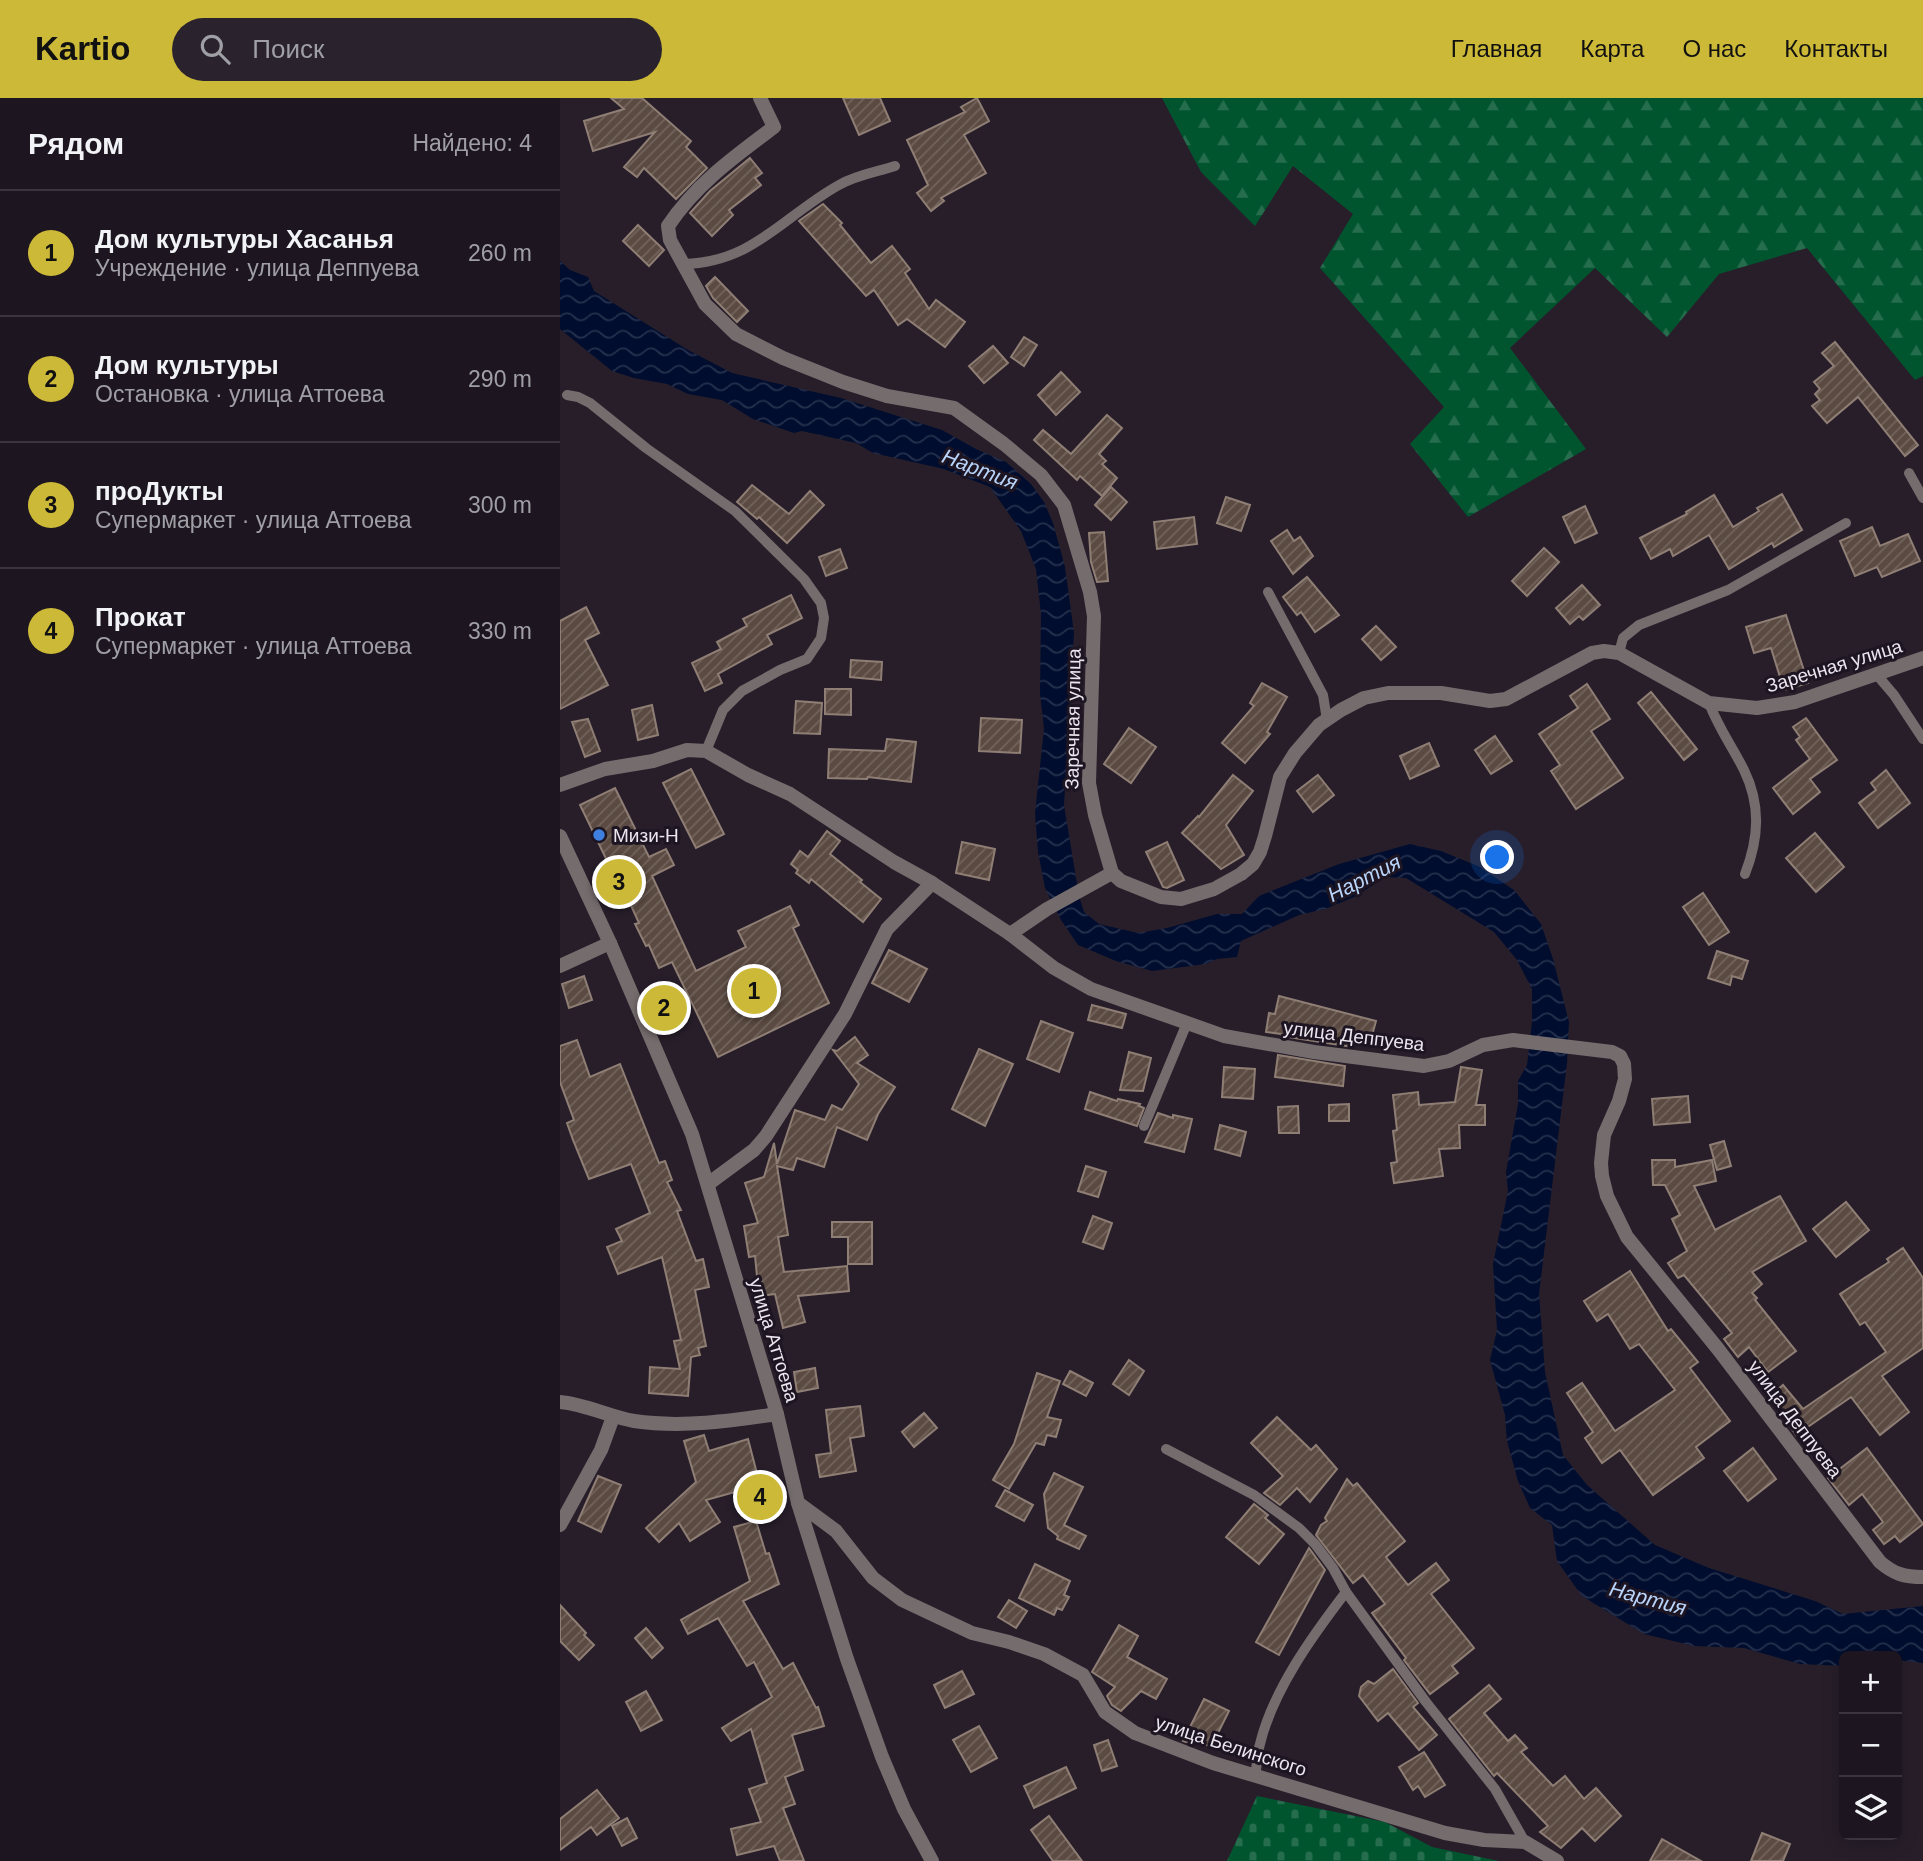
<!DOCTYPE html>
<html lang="ru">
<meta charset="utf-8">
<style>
:root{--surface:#1d1620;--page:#2a232d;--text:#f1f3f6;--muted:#a09fa5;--line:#3b353e;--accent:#cdb938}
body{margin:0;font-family:Helvetica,sans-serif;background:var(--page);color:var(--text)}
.controls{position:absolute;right:21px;bottom:21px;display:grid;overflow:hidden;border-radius:10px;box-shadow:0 4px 18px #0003}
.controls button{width:63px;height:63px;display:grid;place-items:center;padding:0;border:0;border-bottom:2px solid var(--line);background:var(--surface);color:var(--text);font:35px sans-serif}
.you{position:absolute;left:938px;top:760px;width:24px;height:24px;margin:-18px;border:5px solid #fff;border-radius:50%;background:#1a73e8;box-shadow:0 0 0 10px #1a73e833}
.badge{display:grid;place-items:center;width:46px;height:46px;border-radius:50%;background:var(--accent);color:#111;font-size:23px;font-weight:700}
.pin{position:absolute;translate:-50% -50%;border:4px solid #fff;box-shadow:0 2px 7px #0006}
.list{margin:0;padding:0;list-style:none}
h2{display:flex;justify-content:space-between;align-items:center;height:91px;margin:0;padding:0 28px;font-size:30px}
h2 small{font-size:23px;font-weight:400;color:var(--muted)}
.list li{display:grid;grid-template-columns:46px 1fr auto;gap:21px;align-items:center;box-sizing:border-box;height:126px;padding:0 28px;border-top:2px solid var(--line)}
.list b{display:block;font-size:26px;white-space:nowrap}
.list p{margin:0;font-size:23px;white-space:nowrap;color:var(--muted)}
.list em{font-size:23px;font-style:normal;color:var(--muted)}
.icon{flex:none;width:38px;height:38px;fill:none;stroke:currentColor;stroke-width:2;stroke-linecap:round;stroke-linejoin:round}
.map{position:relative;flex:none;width:1363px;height:1763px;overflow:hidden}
header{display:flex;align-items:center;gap:42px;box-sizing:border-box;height:98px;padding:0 35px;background:var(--accent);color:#111}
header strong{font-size:33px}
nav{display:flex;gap:38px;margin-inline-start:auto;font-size:24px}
.search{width:490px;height:63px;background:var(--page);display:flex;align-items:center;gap:18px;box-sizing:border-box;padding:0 24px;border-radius:38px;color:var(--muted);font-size:26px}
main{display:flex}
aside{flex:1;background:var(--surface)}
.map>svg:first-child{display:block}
.forest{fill:url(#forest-firs)}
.cemetery{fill:url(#cemetery-stones)}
.water{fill:url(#water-waves)}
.building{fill:url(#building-hatch);stroke:#8f7e74;stroke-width:2}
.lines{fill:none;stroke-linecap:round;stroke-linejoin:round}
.service{stroke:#756c6d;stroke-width:10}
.minor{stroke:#756c6d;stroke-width:14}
.tertiary{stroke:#756c6d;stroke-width:14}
.shop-dot{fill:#3f7fe0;stroke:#1d1521;stroke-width:2.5}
.labels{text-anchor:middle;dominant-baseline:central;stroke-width:6;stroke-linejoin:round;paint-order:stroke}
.street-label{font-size:19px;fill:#ebe5ee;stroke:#1d1521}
.poi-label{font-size:19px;fill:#ebe5ee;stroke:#1d1521;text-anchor:start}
.water-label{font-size:21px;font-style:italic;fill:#b8d4fa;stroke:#1d1521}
</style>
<header>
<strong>Kartio</strong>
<div class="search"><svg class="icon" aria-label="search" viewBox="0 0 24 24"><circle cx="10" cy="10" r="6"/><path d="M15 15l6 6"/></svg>Поиск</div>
<nav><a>Главная</a><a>Карта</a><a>О нас</a><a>Контакты</a></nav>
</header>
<main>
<aside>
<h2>Рядом<small>Найдено: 4</small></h2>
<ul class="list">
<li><span class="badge">1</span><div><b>Дом культуры Хасанья</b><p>Учреждение · улица Деппуева</p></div><em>260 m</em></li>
<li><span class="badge">2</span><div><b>Дом культуры</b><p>Остановка · улица Аттоева</p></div><em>290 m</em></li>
<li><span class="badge">3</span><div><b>проДукты</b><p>Супермаркет · улица Аттоева</p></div><em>300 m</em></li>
<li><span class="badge">4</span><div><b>Прокат</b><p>Супермаркет · улица Аттоева</p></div><em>330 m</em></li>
</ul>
</aside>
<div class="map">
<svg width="1363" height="1763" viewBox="0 0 1363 1763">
<defs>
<pattern id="forest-firs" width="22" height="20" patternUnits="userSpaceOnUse" patternTransform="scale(1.75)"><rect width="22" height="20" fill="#00552f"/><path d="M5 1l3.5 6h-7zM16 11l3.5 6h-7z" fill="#256d4d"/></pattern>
<pattern id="cemetery-stones" width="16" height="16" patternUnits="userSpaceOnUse" patternTransform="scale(1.75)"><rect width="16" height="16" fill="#00552f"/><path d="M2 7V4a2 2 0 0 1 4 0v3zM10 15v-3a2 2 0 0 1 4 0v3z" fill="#256d4d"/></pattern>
<pattern id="water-waves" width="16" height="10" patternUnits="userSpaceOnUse" patternTransform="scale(1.75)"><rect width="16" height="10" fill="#000d2e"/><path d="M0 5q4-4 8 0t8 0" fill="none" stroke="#25304d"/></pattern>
<pattern id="building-hatch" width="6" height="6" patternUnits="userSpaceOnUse" patternTransform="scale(1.75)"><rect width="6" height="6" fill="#5a4a41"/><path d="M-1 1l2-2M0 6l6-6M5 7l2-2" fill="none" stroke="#72645d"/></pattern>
</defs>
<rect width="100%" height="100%" fill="#271e2a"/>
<!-- forest -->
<polygon class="forest" points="602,0 1363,0 1363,278 1355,282 1247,150 1159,176 1107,239 1035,170 950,250 1026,351 908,419 850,346 884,309 760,170 793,116 733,68 695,128 641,74"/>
<!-- cemetery -->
<polygon class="cemetery" points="697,1698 825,1724 872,1749 939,1763 667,1763"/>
<!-- water -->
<polygon class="water" points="0,163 10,172 28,179 34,193 128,252 172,275 281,300 382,332 416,351 446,364 471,386 484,404 493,425 505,469 514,535 504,707 519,798 524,814 539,826 578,835 607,830 657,816 682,816 699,798 779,766 850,746 881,753 918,768 954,792 981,826 993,861 1009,924 1007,965 979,1196 985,1274 1003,1357 1027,1387 1095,1447 1149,1470 1255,1503 1283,1516 1363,1508 1363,1565 1337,1562 1337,1558 1284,1558 1284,1568 1240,1566 1184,1550 1134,1548 1084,1536 1022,1498 997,1463 992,1427 970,1410 958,1383 947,1343 945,1317 930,1262 937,1232 933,1166 948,1093 946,1074 958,1006 958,983 967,967 972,924 972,891 957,862 934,834 846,780 826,779 794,799 765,811 739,817 681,843 677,859 657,861 646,866 592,873 556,863 518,847 501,822 485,790 478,754 475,715 484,631 480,595 481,516 476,471 461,433 430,389 384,371 313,355 296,345 242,333 234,335 193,321 162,302 128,296 107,286 74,280 52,273 0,231"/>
<!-- building -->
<g class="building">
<polygon points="51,0 82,0 131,43 126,49 147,70 116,101 84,70 77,79 64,69 95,34 33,53 24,23 64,11"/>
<polygon points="283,0 320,0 330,23 299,37"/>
<polygon points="417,0 429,23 404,37 426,75 381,100 384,103 371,113 357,95 368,87 347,42 405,14 401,9"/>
<polygon points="190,60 202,75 195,80 201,87 169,112 173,117 152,138 130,115 150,93"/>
<polygon points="263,106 282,125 280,127 311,165 332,148 350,171 345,175 369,211 376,202 405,224 385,249 347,221 338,227 314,192 306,198 239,123"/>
<polygon points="78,127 104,152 89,168 63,143"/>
<polygon points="155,179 188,213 177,224 153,200 146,188"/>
<polygon points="464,239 477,247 464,268 451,259"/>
<polygon points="1275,244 1358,347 1345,358 1298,299 1267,325 1252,308 1260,302 1255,296 1260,291 1254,284 1274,268 1262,255"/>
<polygon points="433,248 448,265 424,285 409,268"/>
<polygon points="501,274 520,294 496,317 478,297"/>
<polygon points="547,317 562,330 539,356 546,363 542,366 557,380 542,398 520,378 517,382 474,342 483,332 511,356"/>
<polygon points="192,387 229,416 250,393 264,407 227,445 199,419 197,421 177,404"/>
<polygon points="551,389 567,404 551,422 535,407"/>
<polygon points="1222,396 1242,432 1214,449 1212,445 1169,471 1149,437 1113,458 1110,451 1091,461 1080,440 1127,416 1126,414 1154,397 1173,429 1199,413 1197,410"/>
<polygon points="666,399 690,407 681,433 657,425"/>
<polygon points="1025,408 1037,435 1015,445 1003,419"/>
<polygon points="634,419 637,446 597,451 594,424"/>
<polygon points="1312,429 1320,448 1348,436 1360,463 1322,479 1317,469 1295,478 1280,443"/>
<polygon points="727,432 734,443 740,439 753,458 733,476 711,443"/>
<polygon points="544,434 548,483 537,484 531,464 529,435"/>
<polygon points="984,450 999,464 967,498 952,483"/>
<polygon points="280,451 287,470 266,478 259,459"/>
<polygon points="747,479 779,517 755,534 741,514 737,517 723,499"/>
<polygon points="1022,487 1040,507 1023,522 1019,518 1010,526 996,510"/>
<polygon points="231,497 242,520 207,537 212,546 158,576 162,585 145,593 132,565 161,551 157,544 187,528 183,521"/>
<polygon points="26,509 39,535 25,542 48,587 0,611 0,523"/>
<polygon points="1226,517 1248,585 1224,592 1211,550 1194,555 1186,529"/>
<polygon points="816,528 836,549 821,562 802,541"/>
<polygon points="291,562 322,564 321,582 290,579"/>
<polygon points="702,585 727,599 707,634 710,636 685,665 662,645 694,608 690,605"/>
<polygon points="1027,586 1050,621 1031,633 1063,680 1016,711 991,673 1000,667 979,636 1018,610 1010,598"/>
<polygon points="265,591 291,591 291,617 265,616"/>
<polygon points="1091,594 1137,651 1124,662 1078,605"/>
<polygon points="236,603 262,605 260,636 234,635"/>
<polygon points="92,607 98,637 78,642 72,612"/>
<polygon points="421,620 462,622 460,655 419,653"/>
<polygon points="1246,620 1277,662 1250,681 1260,694 1233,716 1213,690 1250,661 1236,642 1240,639 1233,629"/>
<polygon points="28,621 40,653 25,659 12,624"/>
<polygon points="569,630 596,649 571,685 544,666"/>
<polygon points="935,638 952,663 931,676 915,652"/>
<polygon points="327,641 356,644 351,684 308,679 307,681 268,680 269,651 325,653"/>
<polygon points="869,645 879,668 850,681 840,658"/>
<polygon points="131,671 164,736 136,750 103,685"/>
<polygon points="1326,672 1350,705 1318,730 1299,705 1316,692 1311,685"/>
<polygon points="673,677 693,693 666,727 684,757 661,771 622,735 638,718 639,719"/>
<polygon points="758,677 774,697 753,714 737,693"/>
<polygon points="55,690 89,759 106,751 114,767 92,778 136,873 186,849 178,833 230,808 239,827 233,830 269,905 158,959 112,864 99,870 89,847 86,848 75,826 79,825 64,792 60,794 52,778 54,777 20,707"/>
<polygon points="267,733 280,743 270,756 302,782 300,784 321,801 303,824 251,781 249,785 236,775 238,772 231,766 240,753 248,759"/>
<polygon points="1255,735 1284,769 1256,794 1226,760"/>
<polygon points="402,744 435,751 429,782 396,775"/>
<polygon points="607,744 624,782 607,790 603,789 586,754"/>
<polygon points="1143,795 1169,834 1149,847 1123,809"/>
<polygon points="329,852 367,871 349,904 312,885"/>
<polygon points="1157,853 1188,863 1182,881 1172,878 1170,887 1148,880"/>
<polygon points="24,878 32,902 9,910 2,886"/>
<polygon points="719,898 816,923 810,945 788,939 787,948 721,938 721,936 706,934 709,915 715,916"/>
<polygon points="532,907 566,916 562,930 528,922"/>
<polygon points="481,923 513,935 499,974 467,961"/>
<polygon points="295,939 308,957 297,965 335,989 318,1016 307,1042 277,1029 264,1069 237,1060 233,1072 217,1068 228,1137 218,1139 224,1174 287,1168 289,1193 238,1198 245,1224 223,1230 215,1196 199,1198 195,1158 189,1159 184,1128 198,1125 185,1085 204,1079 214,1045 217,1066 235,1012 265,1022 272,1007 282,1012 299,986 273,952 277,953"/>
<polygon points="17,942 30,979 60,966 99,1065 105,1063 112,1082 107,1084 121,1112 117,1113 136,1163 143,1161 149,1189 135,1192 146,1248 138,1250 140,1257 131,1259 128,1298 89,1295 90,1269 120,1271 114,1243 121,1242 102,1159 58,1176 47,1149 62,1143 56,1131 90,1115 71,1066 29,1081 13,1042 7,1025 14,1022 0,984 0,948"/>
<polygon points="419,951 453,966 425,1028 392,1011"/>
<polygon points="569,954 591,960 583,993 560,992"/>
<polygon points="718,957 785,968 783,988 715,979"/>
<polygon points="664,969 695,971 693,1001 662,999"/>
<polygon points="901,969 922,972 916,1007 925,1007 925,1027 899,1027 900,1050 879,1051 883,1078 834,1085 831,1065 837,1064 833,1033 837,1032 833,997 858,994 859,1007 895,1004"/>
<polygon points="530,994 557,1003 558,1001 580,1006 579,1008 584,1010 577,1028 525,1011"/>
<polygon points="1128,998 1130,1024 1094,1027 1092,1001"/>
<polygon points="789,1006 789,1023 769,1023 769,1007"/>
<polygon points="738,1008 739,1035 719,1035 718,1009"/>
<polygon points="598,1015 613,1020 613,1017 632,1021 624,1054 585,1044"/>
<polygon points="660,1027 686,1034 680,1058 655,1051"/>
<polygon points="1164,1043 1171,1068 1157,1072 1150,1047"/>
<polygon points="1092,1062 1115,1062 1115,1069 1152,1062 1156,1083 1134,1088 1155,1132 1220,1098 1246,1143 1192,1174 1202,1186 1192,1195 1197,1200 1195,1202 1236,1253 1208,1274 1189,1249 1178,1259 1164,1241 1172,1235 1124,1177 1118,1180 1108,1165 1127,1153 1112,1121 1120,1117 1105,1087 1093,1087"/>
<polygon points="526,1068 546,1074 538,1099 518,1093"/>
<polygon points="1286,1104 1309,1132 1276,1159 1253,1131"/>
<polygon points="533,1118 552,1125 543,1151 523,1144"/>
<polygon points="272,1124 312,1124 312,1166 288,1166 288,1139 272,1139"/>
<polygon points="1343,1150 1363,1180 1363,1250 1322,1278 1349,1314 1320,1337 1291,1299 1236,1337 1226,1322 1229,1321 1210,1298 1223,1287 1243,1311 1326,1254 1305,1224 1300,1227 1280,1196 1329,1164 1327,1161"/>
<polygon points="1070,1173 1108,1233 1111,1231 1138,1264 1130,1270 1170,1323 1136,1349 1144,1360 1093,1397 1060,1352 1042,1365 1025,1340 1033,1334 1007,1295 1022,1285 1055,1333 1115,1292 1079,1246 1070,1251 1048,1216 1037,1223 1024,1203"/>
<polygon points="569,1262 584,1273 569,1297 553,1286"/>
<polygon points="255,1270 258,1290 237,1294 234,1274"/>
<polygon points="510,1273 533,1285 526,1298 503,1286"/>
<polygon points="477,1275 500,1283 487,1319 501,1322 496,1339 487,1337 484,1347 476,1345 449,1391 433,1382 454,1346"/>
<polygon points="300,1308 304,1338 290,1340 296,1373 260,1379 256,1357 271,1355 266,1312"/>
<polygon points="364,1315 377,1330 354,1349 342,1334"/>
<polygon points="717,1319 751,1352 756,1347 777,1371 750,1404 737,1390 720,1407 704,1395 723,1378 691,1345"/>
<polygon points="144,1337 149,1353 188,1341 200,1387 146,1402 160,1424 130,1443 119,1425 99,1444 86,1430 136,1384 124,1343"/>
<polygon points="1193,1350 1216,1381 1188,1403 1164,1373"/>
<polygon points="1307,1350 1363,1426 1340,1444 1335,1438 1324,1446 1313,1432 1323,1424 1302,1396 1289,1407 1268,1380"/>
<polygon points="494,1375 523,1389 504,1427 526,1438 519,1451 497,1441 498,1438 488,1430 484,1396"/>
<polygon points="38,1378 61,1387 41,1434 18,1423"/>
<polygon points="787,1381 793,1388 797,1385 845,1443 826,1459 848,1487 876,1465 889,1482 871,1496 914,1550 892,1568 898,1575 870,1596 844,1562 846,1560 812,1515 825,1506 803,1477 793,1485 756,1437 761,1427 767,1423 765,1420"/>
<polygon points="445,1392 473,1407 464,1423 436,1408"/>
<polygon points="694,1406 708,1417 705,1420 724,1436 699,1466 666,1439"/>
<polygon points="196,1423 206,1456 209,1455 219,1486 183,1503 223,1571 233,1565 256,1610 258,1609 264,1628 232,1637 243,1672 225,1679 235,1706 223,1710 244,1763 220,1763 214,1748 177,1757 171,1731 201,1724 189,1691 207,1685 191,1631 171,1643 162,1630 212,1599 194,1564 187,1568 158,1520 128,1536 121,1522 190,1483 174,1429"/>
<polygon points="749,1450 765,1472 719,1557 696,1544"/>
<polygon points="475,1466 510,1483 504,1497 509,1499 502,1512 497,1510 494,1517 459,1500"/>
<polygon points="449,1502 467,1513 456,1530 438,1519"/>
<polygon points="0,1507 26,1535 24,1537 34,1547 19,1562 0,1543"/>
<polygon points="559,1527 578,1538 567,1559 607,1581 596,1601 581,1593 561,1613 552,1607 547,1598 555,1589 532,1574"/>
<polygon points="86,1530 103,1550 92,1560 75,1540"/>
<polygon points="833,1571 858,1605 853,1609 877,1637 859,1652 828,1615 818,1623 799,1598 801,1589 808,1583 814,1586"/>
<polygon points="402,1573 414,1596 385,1610 374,1587"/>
<polygon points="929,1587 941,1601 924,1615 948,1643 955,1637 967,1650 961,1654 993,1688 1005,1678 1024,1701 1036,1690 1061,1718 1035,1743 1022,1730 1001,1750 980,1734 988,1728 937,1675 934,1678 889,1621"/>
<polygon points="86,1593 102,1622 81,1633 66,1604"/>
<polygon points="644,1601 669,1613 651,1649 635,1642 626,1644 623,1643"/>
<polygon points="419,1628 437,1660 411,1674 393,1642"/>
<polygon points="548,1642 557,1668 542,1673 534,1647"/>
<polygon points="864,1654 885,1687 865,1699 858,1688 853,1692 839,1669"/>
<polygon points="506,1669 516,1690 474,1710 464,1688"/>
<polygon points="37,1692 59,1720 37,1737 31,1729 0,1752 0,1721"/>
<polygon points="489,1718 522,1763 493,1763 471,1732"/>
<polygon points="67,1720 77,1740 62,1748 52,1728"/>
<polygon points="1202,1735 1230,1746 1223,1763 1191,1763"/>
<polygon points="1102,1741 1141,1763 1090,1763"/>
</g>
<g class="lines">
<!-- service -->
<g class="service">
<path d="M123,166c70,-1 100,-48 156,-79 17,-10 38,-13 56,-19"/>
<polyline points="7,297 18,299 30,305 86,350 175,413 244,481 261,505 264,520 261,540 247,561 220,572 182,593 163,612 146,653"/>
<polyline points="1349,375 1363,400"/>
<polyline points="708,494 763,597 767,622"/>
<polyline points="1059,555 1063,540 1079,527 1168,492 1286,425"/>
<polyline points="1317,577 1334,597 1363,641"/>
<path d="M1149,605c10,26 23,43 35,67 17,35 15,68 1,104"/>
<polyline points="584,1028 627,925"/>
<polyline points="606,1351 694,1397 739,1430 755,1446 773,1470 786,1494 866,1604 935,1691 965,1744"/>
<path d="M695,1678c2,-10 2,-22 5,-32 13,-54 53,-109 86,-152"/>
</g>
<!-- minor -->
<g class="minor">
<path d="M200,0l14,29c-40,30 -78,57 -106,99l2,14 35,64 31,30 47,24 60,24 44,14 67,12 50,36 37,31 23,30 26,87 4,24 -5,167 6,32 17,58 9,8 40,16 20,2 33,-10 27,-15 12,-10 7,-12 5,-16 15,-59 15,-24 24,-28 22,-15 23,-12 24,-5h53l49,8 16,-2 86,-46 12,-2 15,2 90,50 48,5 38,-6 128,-44"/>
<polyline points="0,687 45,671 93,663 127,652 146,653 188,677 230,696 334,764 372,785"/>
<polyline points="450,836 487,811 552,775"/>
<polyline points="0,868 50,845"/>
<path d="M148,1086l46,-34 12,-14 79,-122 42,-85 45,-46 78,51 44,34 37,21 133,47 90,16 110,14 25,-5 34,-16 30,-5 99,12 8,4 4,8 1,15 -6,22 -15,34 -3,28 1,13 5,20 20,41 91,112 162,213c14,12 24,15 43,15"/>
<path d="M0,1304c25,2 50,15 74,19 47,7 97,0 143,-7"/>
<polyline points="238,1405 276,1433 313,1480 342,1502 412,1535 449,1544 484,1556 523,1577 545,1614 575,1635 653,1665 885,1735 924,1742 965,1744 997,1763"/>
<polyline points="0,1427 41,1352 53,1319"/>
</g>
<!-- tertiary -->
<polyline class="tertiary" points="0,738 50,845 132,1036 217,1316 238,1405 287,1561 322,1659 344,1711 372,1763"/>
</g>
<!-- markers -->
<circle class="shop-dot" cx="39" cy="737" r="7"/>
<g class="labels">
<!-- street labels -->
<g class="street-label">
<text transform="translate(1274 568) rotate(-17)">Заречная улица</text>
<text transform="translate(513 621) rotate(-89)">Заречная улица</text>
<text transform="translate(794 938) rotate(7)">улица Деппуева</text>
<text transform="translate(214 1242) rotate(73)">улица Аттоева</text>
<text transform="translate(1235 1321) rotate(53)">улица Деппуева</text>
<text transform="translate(671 1648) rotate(18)">улица Белинского</text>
</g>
<!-- poi labels -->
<g class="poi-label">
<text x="53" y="737">Мизи-Н</text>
</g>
<!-- water labels -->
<g class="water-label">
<text transform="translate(420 371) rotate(21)">Нартия</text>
<text transform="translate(804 780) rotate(-27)">Нартия</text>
<text transform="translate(1088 1500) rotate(15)">Нартия</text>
</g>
</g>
</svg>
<div class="controls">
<button>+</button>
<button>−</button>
<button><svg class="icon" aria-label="layers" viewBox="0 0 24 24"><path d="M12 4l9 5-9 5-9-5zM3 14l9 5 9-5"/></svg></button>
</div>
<div class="you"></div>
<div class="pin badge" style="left:194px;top:893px">1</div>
<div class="pin badge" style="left:104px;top:910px">2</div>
<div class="pin badge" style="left:59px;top:784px">3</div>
<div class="pin badge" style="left:200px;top:1399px">4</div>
</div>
</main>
